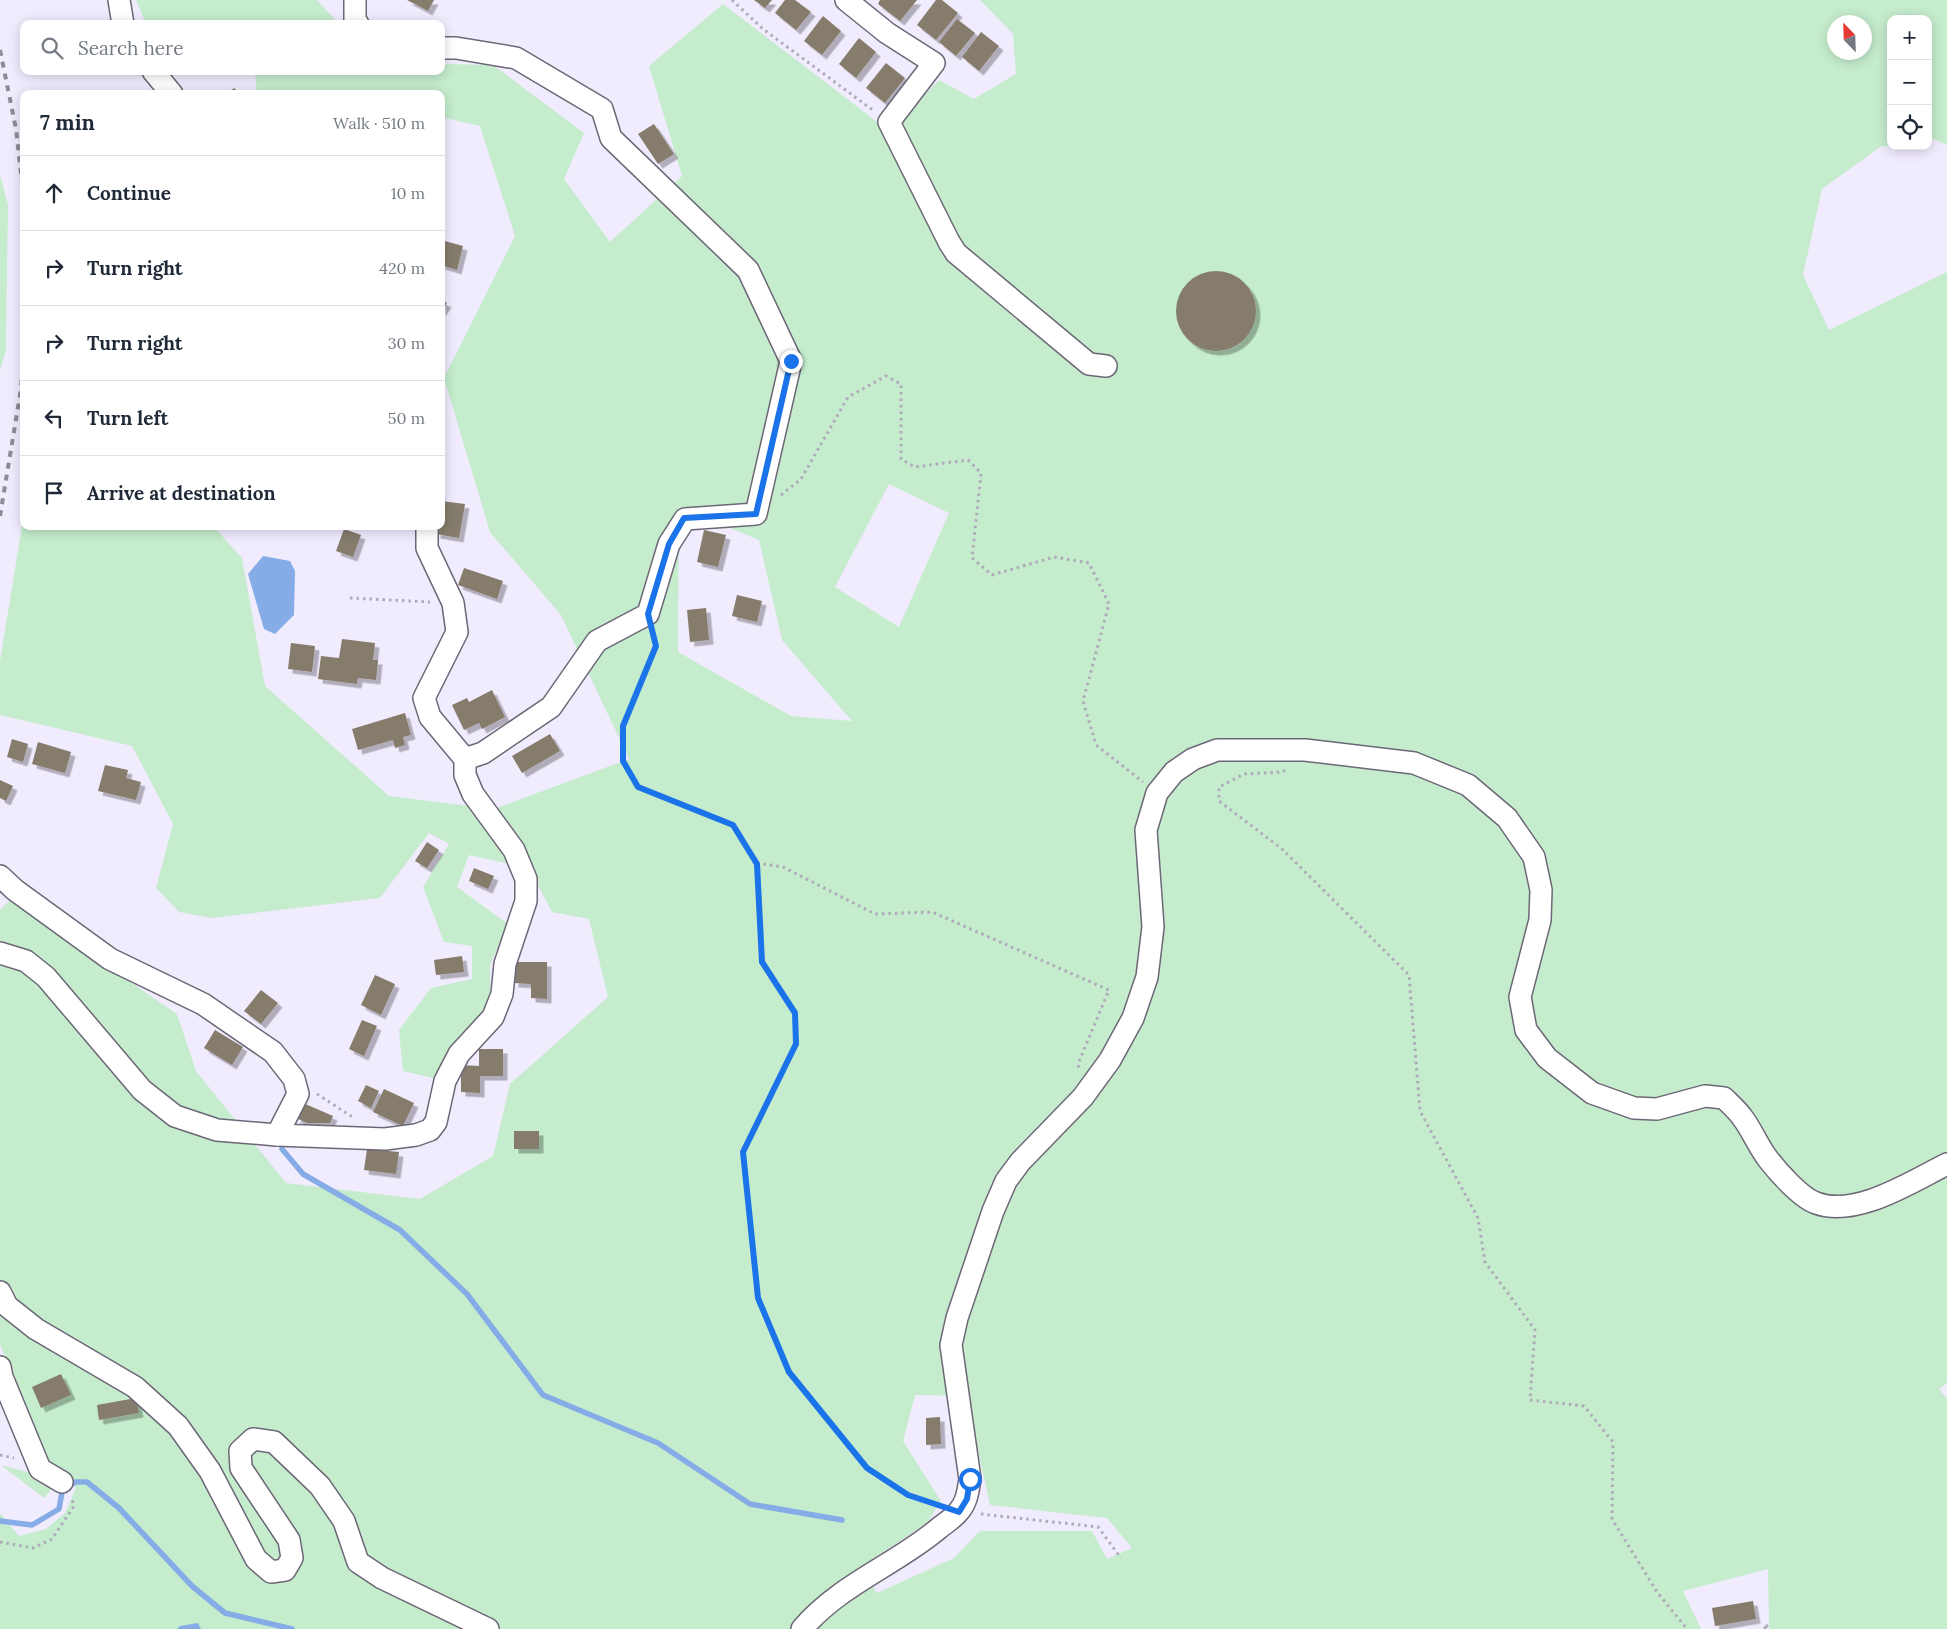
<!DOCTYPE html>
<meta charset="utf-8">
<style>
:root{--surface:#fff;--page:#f2f2f3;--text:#1f2937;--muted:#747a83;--line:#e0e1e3}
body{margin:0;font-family:Lora,serif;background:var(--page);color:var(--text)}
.controls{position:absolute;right:15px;top:15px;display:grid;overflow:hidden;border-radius:10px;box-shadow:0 2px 12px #0003}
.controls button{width:45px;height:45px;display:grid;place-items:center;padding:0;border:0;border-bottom:1px solid var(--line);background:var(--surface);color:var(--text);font:25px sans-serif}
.compass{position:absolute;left:1827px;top:15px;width:45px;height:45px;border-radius:50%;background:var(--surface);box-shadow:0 2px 12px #0003;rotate:337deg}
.stop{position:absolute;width:15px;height:15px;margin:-11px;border:4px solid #1a73e8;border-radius:50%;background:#fff}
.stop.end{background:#1a73e8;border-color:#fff;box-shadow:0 1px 5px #0008}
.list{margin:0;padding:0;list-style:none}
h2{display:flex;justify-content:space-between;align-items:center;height:65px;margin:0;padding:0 20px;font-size:21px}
h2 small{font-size:16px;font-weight:400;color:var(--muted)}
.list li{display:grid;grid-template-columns:32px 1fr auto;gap:15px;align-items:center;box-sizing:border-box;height:75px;padding:0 20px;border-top:1px solid var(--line)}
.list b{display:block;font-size:19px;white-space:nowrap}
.list em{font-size:16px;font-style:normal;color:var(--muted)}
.icon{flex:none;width:28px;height:28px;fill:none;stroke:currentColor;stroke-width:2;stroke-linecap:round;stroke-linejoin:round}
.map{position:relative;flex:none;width:1947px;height:1629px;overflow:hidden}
.search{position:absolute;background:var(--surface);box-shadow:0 2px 12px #0003;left:20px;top:20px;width:425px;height:55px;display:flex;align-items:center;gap:12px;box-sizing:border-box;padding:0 18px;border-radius:10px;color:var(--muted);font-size:19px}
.panel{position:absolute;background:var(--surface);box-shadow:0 2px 12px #0003;left:20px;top:90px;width:425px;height:440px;border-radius:10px}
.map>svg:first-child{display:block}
.green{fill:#c5eccd;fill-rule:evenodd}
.water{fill:#85ace7}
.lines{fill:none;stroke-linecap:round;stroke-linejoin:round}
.stream{stroke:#85ace7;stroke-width:5.5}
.building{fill:#857b6c;filter:url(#shadow)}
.minor-casing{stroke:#6c6777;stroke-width:24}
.path{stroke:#afaab9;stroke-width:3;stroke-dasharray:2.5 4;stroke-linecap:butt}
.minor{stroke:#fff;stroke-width:21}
.rail{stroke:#8e8a97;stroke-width:4;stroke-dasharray:6 6;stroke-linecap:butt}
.route{stroke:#1a73e8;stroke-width:6}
</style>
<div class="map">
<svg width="1947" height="1629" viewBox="0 0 1947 1629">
<defs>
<filter id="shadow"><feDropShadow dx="4.5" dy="4.5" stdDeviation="0" flood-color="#0004"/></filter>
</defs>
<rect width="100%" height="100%" fill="#f1ebfe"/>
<!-- green -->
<g class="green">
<polygon points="136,0 317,0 339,24 146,24"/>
<path d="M980,0h967v145l-13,-6 -6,1v-121h-37v126l-11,2 -58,42 -19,86 26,55 118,-58v1111l-8,6 8,10v230h-178l-1,-60 -85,22 18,38h-1701v-116l19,23 27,-7 19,-16 11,-25 -30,-26 -46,-118v-434l10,-10 167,114 19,57 90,112 134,16 73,-43 17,-72 98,-87 -19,-78 -37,-7 -23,-44 -60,-13 -12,32 51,37 -18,41v36l-53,78 -34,-8 -4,-41 32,-42 41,-9v-33l-28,-4 -21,-55 26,-43 -20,-11 -49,65 -168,20 -33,-6 -23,-24 17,-64 -41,-78 -132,-31v-54l24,-148v13h189l29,32 23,128 124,110 105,13 135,-50 -68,-144 -71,-83 -46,-154 71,-142 -35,-110 -39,-9v-23h-184l-2,-23h186v-7l52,1 91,68 -20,46 46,63 72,-66 -33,-110 74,-62 166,127 50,-51 35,19 42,-25 -3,-40zM1834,22h30v30h-30zM889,484l60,29 -50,114 -64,-40zM679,507l80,33 23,100 70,81 -61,-5 -113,-64zM915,1395l51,1 24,109 117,13 25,30 -25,11 -15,-28h-112l-26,27 -77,35 -16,-26 66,-44 14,-22 -38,-60z"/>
<polygon points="0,175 8,205 6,350 0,371"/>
<polygon points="1,1465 35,1474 52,1489 44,1498"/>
</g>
<!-- water -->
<g class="water">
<polygon points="263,556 290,561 295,571 294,615 275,634 264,629 248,574"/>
<polygon points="198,1623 201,1629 177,1629 180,1626"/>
</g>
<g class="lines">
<!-- stream -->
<g class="stream">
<polyline points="282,1149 303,1174 400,1230 467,1294 543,1395 658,1443 750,1504 842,1520"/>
<polyline points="0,1521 32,1525 59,1509 62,1492 75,1482 87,1482 119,1508 192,1586 225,1613 292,1629"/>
</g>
</g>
<!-- building -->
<g class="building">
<polygon points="407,0 434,0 428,11"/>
<polygon points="754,0 772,0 765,8"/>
<polygon points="785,0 795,0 811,12 796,30 775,13"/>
<polygon points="880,0 917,0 900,21 878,4"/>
<polygon points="936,0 942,0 958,13 936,40 917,25"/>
<polygon points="823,16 841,31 822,55 804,41"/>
<polygon points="957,19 975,33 956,56 939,42"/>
<polygon points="981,32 999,46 979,71 962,57"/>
<polygon points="859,38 876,52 856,78 839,64"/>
<polygon points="886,63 905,78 885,103 866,88"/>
<polygon points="235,88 237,94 223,94"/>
<polygon points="654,124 674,154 658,164 638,134"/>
<polygon points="441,240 463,246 457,270 441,265"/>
<circle cx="1216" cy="311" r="40"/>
<polygon points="441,300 447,303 441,312"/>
<polygon points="441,501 465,504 459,538 436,534 437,526 441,526"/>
<polygon points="344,529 361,535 353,557 336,551"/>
<polygon points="704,530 726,535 718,567 697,562"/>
<polygon points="464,568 503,581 497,599 458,585"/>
<polygon points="737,595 762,601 757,622 732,616"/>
<polygon points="706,608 709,640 690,642 687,610"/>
<polygon points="342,639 375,643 373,660 378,660 376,680 358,678 357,684 318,679 321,656 339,658"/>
<polygon points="291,643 315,646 312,672 288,669"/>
<polygon points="492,690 505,717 482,729 479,723 464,730 452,705 467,698 469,702"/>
<polygon points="405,713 411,735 403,737 405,745 395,748 393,740 358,750 352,729"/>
<polygon points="550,734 560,751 522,773 512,756"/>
<polygon points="12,739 28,744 23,762 7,757"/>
<polygon points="38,742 71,752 65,773 32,764"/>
<polygon points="105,765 128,770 126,778 141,782 136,800 98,791"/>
<polygon points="0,780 13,786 6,801 0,798"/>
<polygon points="427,842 439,850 427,868 415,861"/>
<polygon points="474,868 494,876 488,889 469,881"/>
<polygon points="462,956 464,972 436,975 434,960"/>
<polygon points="514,962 547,962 547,999 531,998 531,984 514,983"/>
<polygon points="375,975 395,984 381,1015 361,1005"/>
<polygon points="261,990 278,1003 261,1024 244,1011"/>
<polygon points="362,1020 377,1026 364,1056 349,1049"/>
<polygon points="215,1030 243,1047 232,1065 204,1048"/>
<polygon points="479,1049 503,1049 503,1076 480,1076 480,1093 461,1092 461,1065 479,1066"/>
<polygon points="366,1085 379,1091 371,1108 358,1101"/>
<polygon points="384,1089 414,1103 403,1126 373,1112"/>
<polygon points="303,1103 333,1116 330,1123 307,1123 296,1118"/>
<rect x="514" y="1131" width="25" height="18"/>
<polygon points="367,1149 399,1152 396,1174 364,1170"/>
<polygon points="61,1374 71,1395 41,1408 32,1387"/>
<polygon points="136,1398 139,1413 99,1420 97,1405"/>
<polygon points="940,1417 941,1444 926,1445 926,1418"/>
<polygon points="1753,1601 1756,1619 1715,1626 1712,1608"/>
</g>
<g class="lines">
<defs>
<g id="minor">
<polyline points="119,0 123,24"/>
<polyline points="355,0 355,20 358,24"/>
<polyline points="846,0 887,33 934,63 889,122 949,242 956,253 1089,364 1106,366"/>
<polyline points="441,48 456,48 516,58 602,109 611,138 748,270 791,361 756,514 685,519 669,544 648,614 597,641 551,707 483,753 465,759"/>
<polyline points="153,71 172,94"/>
<polyline points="0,876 15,890 110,959 203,1004 273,1052 294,1079 298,1094 277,1135"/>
<polyline points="0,953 26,961 46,977 142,1090 175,1116 217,1130 277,1135 385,1139 416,1135 430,1130 436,1122 445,1081 459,1054 493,1017 502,994 505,964 526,901 526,879 514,850 473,794 465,775 465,759 430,717 424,698 457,632 453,603 427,548 427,526"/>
<polyline points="0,1292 7,1306 36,1329 135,1387 178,1426 210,1471 256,1559 271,1572 285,1570 292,1558 289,1540 241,1468 240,1451 253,1439 274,1442 320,1486 344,1521 358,1562 382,1578 488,1629"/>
<polyline points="0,1367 2,1377 40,1469 62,1482"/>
<path d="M802,1629c37,-44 93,-64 136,-100 7,-6 16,-11 21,-18 8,-9 9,-20 11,-32l-19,-134 6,-27 36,-107 13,-30 14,-19 63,-65 27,-37 23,-42 14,-41 6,-50 -7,-97 11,-37 17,-21 19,-13 24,-9h88l109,13 54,22 39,33 27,39 7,33 -1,30 -20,77 6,33 21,28 45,35 42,15 23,1 48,-13 19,2c6,6 13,12 18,19 10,13 16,29 26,42 10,13 33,39 48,44 40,15 95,-21 131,-39"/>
</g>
</defs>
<!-- minor casing -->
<use href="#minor" class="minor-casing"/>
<!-- path -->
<g class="path">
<polyline points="732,0 763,29 874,111"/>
<polyline points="781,495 801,479 848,397 886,376 901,384 901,459 915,467 968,460 981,473 972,558 992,575 1054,557 1089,563 1109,604 1083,701 1096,745 1143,782"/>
<polyline points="350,598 430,602"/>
<polyline points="653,632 656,646 623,726 623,761 638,787 733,825 757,863 762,962 795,1013 796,1044 743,1152 758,1298 789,1372 867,1468 908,1495 939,1505"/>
<polyline points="1285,770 1283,772 1244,774 1219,787 1219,801 1282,849 1409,975 1420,1111 1478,1218 1485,1262 1535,1330 1530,1400 1584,1406 1613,1442 1612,1519 1657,1592 1687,1629"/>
<polyline points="757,863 783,867 875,914 932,912 1109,990 1078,1064 1079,1069"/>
<polyline points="317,1094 354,1118"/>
<polyline points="0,1455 14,1458"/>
<polyline points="981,1514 1098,1527 1121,1558"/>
<polyline points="0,1542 33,1548 52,1539 74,1506 72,1499"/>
<polyline points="1765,1629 1765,1624 1770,1629"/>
</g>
<!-- minor -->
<use href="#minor" class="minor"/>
<!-- rail -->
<g class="rail">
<polyline points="0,50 16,129 24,200"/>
<polyline points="0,516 21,389 24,347"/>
</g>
</g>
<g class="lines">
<!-- route -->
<polyline class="route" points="791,361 756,514 684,518 669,544 648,614 656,646 623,726 623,761 638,787 733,825 757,864 762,962 795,1013 796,1044 743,1152 758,1298 789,1372 867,1468 908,1495 959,1512 967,1499 970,1479"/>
</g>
</svg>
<div class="controls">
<button>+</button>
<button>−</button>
<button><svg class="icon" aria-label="locate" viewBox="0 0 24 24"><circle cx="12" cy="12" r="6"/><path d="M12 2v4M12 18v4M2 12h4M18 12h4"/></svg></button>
</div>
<svg class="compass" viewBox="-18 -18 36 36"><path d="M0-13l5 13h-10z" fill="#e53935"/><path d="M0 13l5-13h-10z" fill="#747a83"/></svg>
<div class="stop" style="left:970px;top:1479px"></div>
<div class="stop end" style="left:791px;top:361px"></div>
<div class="search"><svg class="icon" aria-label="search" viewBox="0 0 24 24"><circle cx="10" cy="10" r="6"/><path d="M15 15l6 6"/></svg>Search here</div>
<section class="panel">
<h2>7 min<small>Walk · 510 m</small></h2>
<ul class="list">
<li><svg class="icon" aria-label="ahead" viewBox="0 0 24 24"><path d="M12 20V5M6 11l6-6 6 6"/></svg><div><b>Continue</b></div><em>10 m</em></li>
<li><svg class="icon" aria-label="right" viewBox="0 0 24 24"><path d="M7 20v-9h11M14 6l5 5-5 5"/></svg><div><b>Turn right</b></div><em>420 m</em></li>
<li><svg class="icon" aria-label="right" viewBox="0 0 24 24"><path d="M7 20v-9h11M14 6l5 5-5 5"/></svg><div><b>Turn right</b></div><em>30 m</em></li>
<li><svg class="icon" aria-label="left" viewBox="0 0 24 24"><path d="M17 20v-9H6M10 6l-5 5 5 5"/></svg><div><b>Turn left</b></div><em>50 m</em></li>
<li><svg class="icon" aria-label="arrive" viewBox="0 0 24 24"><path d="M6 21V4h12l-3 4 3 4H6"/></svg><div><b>Arrive at destination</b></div></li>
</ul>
</section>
</div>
